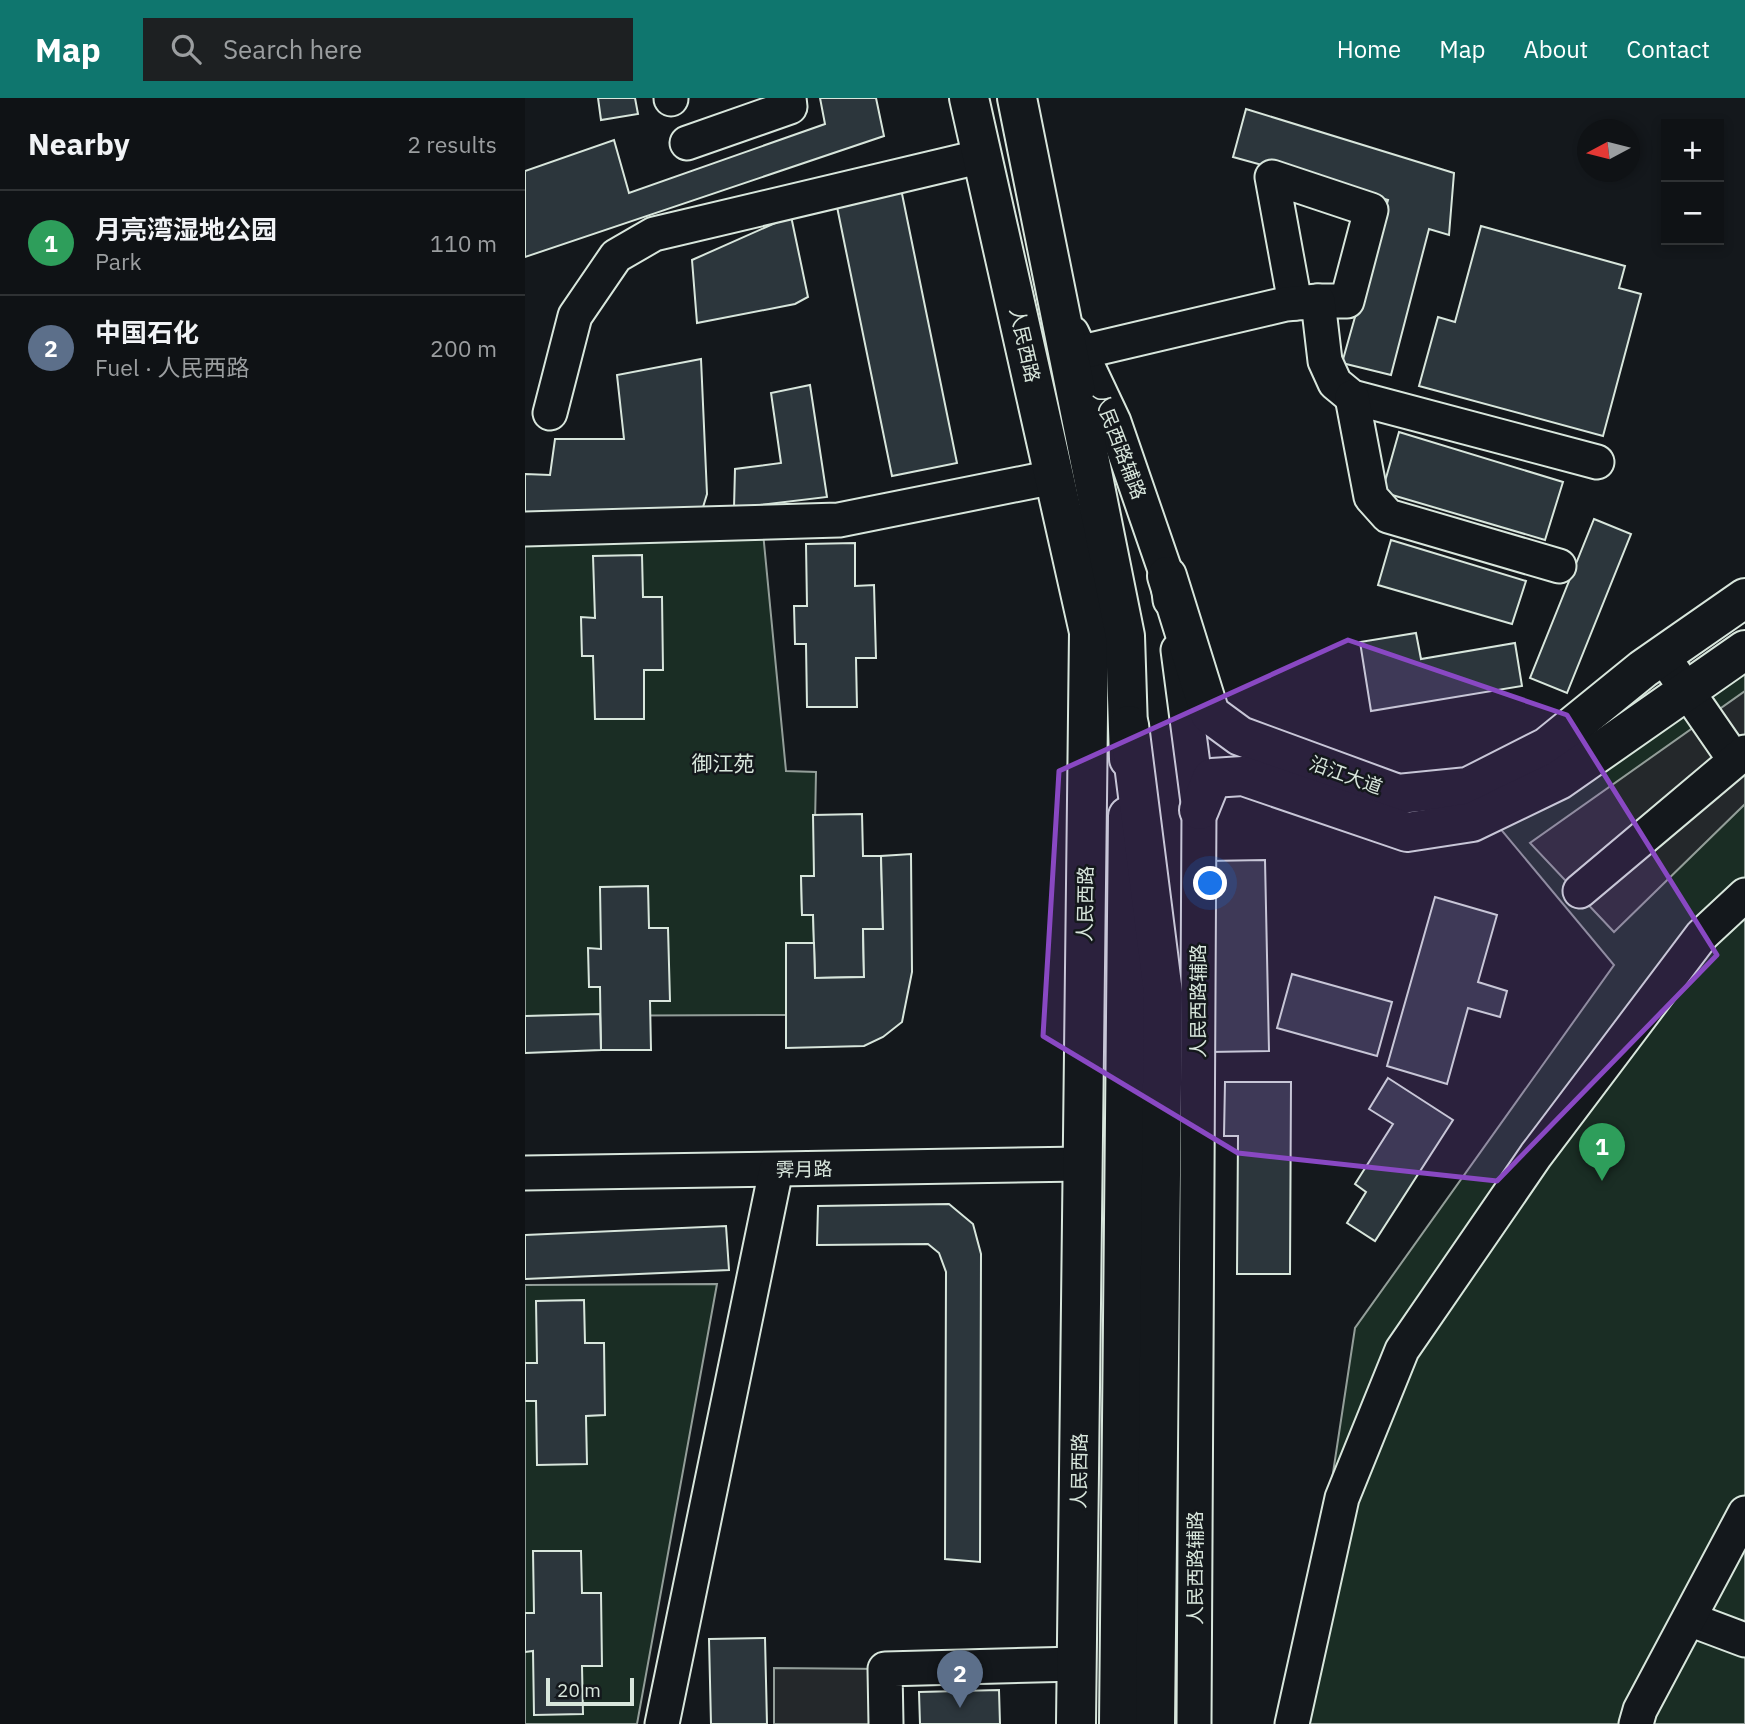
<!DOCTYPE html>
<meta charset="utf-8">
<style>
:root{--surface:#0f1215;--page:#1d2022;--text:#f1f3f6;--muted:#9b9ea0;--line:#2f3234;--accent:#0f766e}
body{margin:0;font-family:"IBM Plex Sans","Noto Sans SC",sans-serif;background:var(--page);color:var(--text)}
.controls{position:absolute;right:21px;top:21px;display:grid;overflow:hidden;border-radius:0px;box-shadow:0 4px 10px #0003}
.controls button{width:63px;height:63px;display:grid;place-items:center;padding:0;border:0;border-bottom:2px solid var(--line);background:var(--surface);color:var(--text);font:35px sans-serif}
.compass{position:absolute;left:1052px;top:21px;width:63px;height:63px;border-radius:50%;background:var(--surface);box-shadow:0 4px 10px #0003;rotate:263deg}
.scale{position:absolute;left:21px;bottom:18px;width:88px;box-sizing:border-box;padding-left:7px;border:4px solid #d8e6dc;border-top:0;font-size:19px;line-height:24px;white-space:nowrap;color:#d8e6dc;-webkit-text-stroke:5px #14181c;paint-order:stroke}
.you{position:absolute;left:686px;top:786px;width:24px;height:24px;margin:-18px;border:5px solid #fff;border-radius:50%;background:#1a73e8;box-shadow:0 0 0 10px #1a73e833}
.badge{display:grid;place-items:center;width:46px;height:46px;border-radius:50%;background:var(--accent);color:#fff;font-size:23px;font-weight:700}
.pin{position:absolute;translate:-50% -58px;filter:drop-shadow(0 2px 4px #0008)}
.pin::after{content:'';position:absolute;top:37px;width:24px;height:21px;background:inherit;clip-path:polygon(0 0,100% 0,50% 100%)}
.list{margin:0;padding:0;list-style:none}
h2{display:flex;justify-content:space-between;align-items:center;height:91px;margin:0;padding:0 28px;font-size:30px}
h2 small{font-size:23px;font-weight:400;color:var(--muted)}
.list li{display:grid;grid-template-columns:46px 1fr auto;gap:21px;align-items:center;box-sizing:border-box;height:105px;padding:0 28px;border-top:2px solid var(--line)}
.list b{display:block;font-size:26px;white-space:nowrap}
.list p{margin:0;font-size:23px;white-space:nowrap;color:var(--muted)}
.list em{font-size:23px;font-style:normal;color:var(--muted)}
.icon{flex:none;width:38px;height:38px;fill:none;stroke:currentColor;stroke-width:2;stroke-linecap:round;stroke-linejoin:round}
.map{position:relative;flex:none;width:1220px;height:1626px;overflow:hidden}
header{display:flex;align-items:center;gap:42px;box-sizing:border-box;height:98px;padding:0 35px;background:var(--accent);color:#fff}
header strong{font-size:33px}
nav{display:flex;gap:38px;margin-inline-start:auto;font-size:24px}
.search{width:490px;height:63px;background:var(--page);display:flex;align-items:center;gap:18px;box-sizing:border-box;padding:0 24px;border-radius:0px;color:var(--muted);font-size:26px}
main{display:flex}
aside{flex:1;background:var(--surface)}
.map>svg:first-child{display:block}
.green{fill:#1a2d24;stroke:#939e99;stroke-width:2}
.parking{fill:#24282b;stroke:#939e99;stroke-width:2}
.building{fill:#2c363c;stroke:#d8e6dc;stroke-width:2}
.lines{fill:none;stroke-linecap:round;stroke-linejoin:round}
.minor-casing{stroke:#d8e6dc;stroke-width:37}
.major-casing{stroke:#d8e6dc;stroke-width:42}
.highway-casing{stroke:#d8e6dc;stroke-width:42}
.minor{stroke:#14181c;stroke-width:33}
.major{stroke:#14181c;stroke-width:38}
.highway{stroke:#14181c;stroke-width:38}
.marked{fill:#8948c3;fill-opacity:0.2;stroke:#8948c3;stroke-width:5;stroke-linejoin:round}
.labels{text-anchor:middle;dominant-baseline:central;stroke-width:5;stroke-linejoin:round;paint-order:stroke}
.street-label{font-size:19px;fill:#d8e6dc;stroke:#14181c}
.neighbourhood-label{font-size:21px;fill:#d8e6dc;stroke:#14181c}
</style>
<header>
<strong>Map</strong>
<div class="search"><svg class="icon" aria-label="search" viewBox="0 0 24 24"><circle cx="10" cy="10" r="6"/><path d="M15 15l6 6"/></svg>Search here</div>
<nav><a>Home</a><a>Map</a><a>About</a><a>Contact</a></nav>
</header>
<main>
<aside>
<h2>Nearby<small>2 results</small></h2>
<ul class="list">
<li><span class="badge" style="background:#2e9e5b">1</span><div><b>月亮湾湿地公园</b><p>Park</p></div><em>110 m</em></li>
<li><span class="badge" style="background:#5c6f8a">2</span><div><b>中国石化</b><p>Fuel · 人民西路</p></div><em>200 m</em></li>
</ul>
</aside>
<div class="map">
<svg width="1220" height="1626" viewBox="0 0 1220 1626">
<rect width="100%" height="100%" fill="#14181c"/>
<!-- green -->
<g class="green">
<polygon points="237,424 261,673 291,674 289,778 276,779 277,816 288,817 289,845 261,846 261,917 0,918 0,431"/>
<polygon points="1220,540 1220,1626 767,1626 777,1579 830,1230 1089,867 953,704"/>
<polygon points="192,1186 112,1626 0,1626 0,1187"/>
</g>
<!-- parking -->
<g class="parking">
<polygon points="1220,593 1220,706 1089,834 1005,745"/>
<polygon points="249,1570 360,1571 361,1626 249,1626"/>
</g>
<!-- building -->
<g class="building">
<polygon points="73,0 110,0 113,16 76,22"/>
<polygon points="295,0 351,0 359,38 0,159 0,73 89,42 104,95 300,26"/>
<polygon points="721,11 929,75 924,137 904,131 866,277 817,265 863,102 708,59"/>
<polygon points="375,86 432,365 367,378 310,99"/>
<polygon points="266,118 283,199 270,206 172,225 167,162"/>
<polygon points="956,128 1100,168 1094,190 1116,196 1078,338 894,288 913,219 930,224"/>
<polygon points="176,261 182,396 175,419 0,421 0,376 25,377 30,341 99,341 92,277"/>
<polygon points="285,287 302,399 209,410 210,371 256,365 246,295"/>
<polygon points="874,334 1038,384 1020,442 857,394"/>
<polygon points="1069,421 1106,436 1042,595 1005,580"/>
<polygon points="866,442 1001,483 987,526 853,487"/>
<polygon points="330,445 330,488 349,487 351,560 331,560 332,609 282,609 281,546 270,546 269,508 282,508 281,446"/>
<polygon points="117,457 118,499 137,499 138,572 119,572 119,621 70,621 68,558 57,558 56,519 70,520 68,458"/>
<polygon points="891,535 896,561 990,545 997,588 846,613 835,544"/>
<polygon points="337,716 338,758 356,758 358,831 338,831 339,879 290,880 288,817 277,817 276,778 289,778 288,717"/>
<polygon points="386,756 387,874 377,924 358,939 339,948 261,950 261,845 289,845 290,880 339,879 338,831 358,831 356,758"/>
<polygon points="740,762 744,953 685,954 682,763"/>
<polygon points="123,788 124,830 143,830 145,903 125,903 126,952 76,952 75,889 64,889 63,850 76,851 75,789"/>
<polygon points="910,799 972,817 953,884 982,893 975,919 943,910 922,986 862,968"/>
<polygon points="767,876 867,904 852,958 752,930"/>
<polygon points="75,916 76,952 0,955 0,918"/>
<polygon points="863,980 928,1022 850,1143 822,1125 841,1094 830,1086 868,1026 844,1011"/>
<polygon points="700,984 766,984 765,1176 712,1176 713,1038 699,1038"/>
<polygon points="424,1106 448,1126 456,1156 455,1464 420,1461 421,1174 414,1155 403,1146 292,1147 293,1108"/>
<polygon points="201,1128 204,1172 0,1181 0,1137"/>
<polygon points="59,1202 60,1245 79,1245 80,1317 61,1318 62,1366 12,1367 11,1303 0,1303 0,1265 12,1265 11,1203"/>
<polygon points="8,1453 56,1453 57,1495 76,1495 77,1568 57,1568 58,1616 9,1617 8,1553 0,1554 0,1515 9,1515"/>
<polygon points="240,1540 242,1626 186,1626 184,1541"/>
<polygon points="474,1592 475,1626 395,1626 394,1594"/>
</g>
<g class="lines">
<defs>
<g id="minor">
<polyline points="146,0 146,1"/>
<polyline points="162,45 265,9 264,0"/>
<polyline points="770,205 747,79 846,112 822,203 793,203"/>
<polyline points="547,235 589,324 642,478 645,502"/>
<polyline points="557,254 761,206 793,203 800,263 810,285 827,299 1072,364"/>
<polyline points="827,299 846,399 863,418 1034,468"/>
<polyline points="25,315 50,218 91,158 129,136 458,58"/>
<polyline points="0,431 314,422 529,379"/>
<polyline points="653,552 674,712 669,1626"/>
<polyline points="1138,558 1209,661"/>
<polyline points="1055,793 1220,654"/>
<polyline points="0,1075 558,1066"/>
<polyline points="1164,1521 1220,1542"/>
<polyline points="137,1626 251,1072"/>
<polyline points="361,1626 360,1571 552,1566"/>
<polyline points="767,1626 817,1400 877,1252 1011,1057 1177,837 1220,797"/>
<polyline points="1111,1626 1115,1612 1220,1415"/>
</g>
<g id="major">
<polyline points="444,0 564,534 551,1626"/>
<polyline points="492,0 600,538 604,661"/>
<polyline points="642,478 685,616 715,638 873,696 943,689 1022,649 1118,571 1220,500"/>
<polyline points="674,712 687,680 718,678 882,734 947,724 1034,682 1220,552"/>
<polyline points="594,1626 603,718"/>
</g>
<polyline id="highway" points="604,627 638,895 630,1626"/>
</defs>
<!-- minor casing -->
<use href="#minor" class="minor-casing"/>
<!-- major casing -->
<use href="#major" class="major-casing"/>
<!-- highway casing -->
<use href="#highway" class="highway-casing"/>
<!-- minor -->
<use href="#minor" class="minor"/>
<!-- major -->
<use href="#major" class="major"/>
<!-- highway -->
<use href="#highway" class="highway"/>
</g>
<!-- marked area -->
<path class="marked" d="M823,542l219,75 150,240 -220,226 -259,-28 -195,-117 16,-265z"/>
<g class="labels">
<!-- street labels -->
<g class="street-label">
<text transform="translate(500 247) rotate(77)">人民西路</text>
<text transform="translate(595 347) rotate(69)">人民西路辅路</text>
<text transform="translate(821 677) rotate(20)">沿江大道</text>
<text transform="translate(560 806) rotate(-89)">人民西路</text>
<text transform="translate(673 903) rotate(-90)">人民西路辅路</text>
<text transform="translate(279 1071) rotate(-1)">霁月路</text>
<text transform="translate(554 1373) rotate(-89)">人民西路</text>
<text transform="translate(670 1470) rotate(-90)">人民西路辅路</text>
</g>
<!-- neighbourhood labels -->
<g class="neighbourhood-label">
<text x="198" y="665">御江苑</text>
</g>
</g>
</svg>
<div class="controls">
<button>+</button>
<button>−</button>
</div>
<svg class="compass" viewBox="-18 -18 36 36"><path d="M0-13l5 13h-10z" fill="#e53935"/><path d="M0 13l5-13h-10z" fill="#9b9ea0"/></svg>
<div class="scale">20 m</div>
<div class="you"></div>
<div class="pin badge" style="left:1077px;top:1083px;background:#2e9e5b">1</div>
<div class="pin badge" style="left:435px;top:1610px;background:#5c6f8a">2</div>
</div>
</main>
